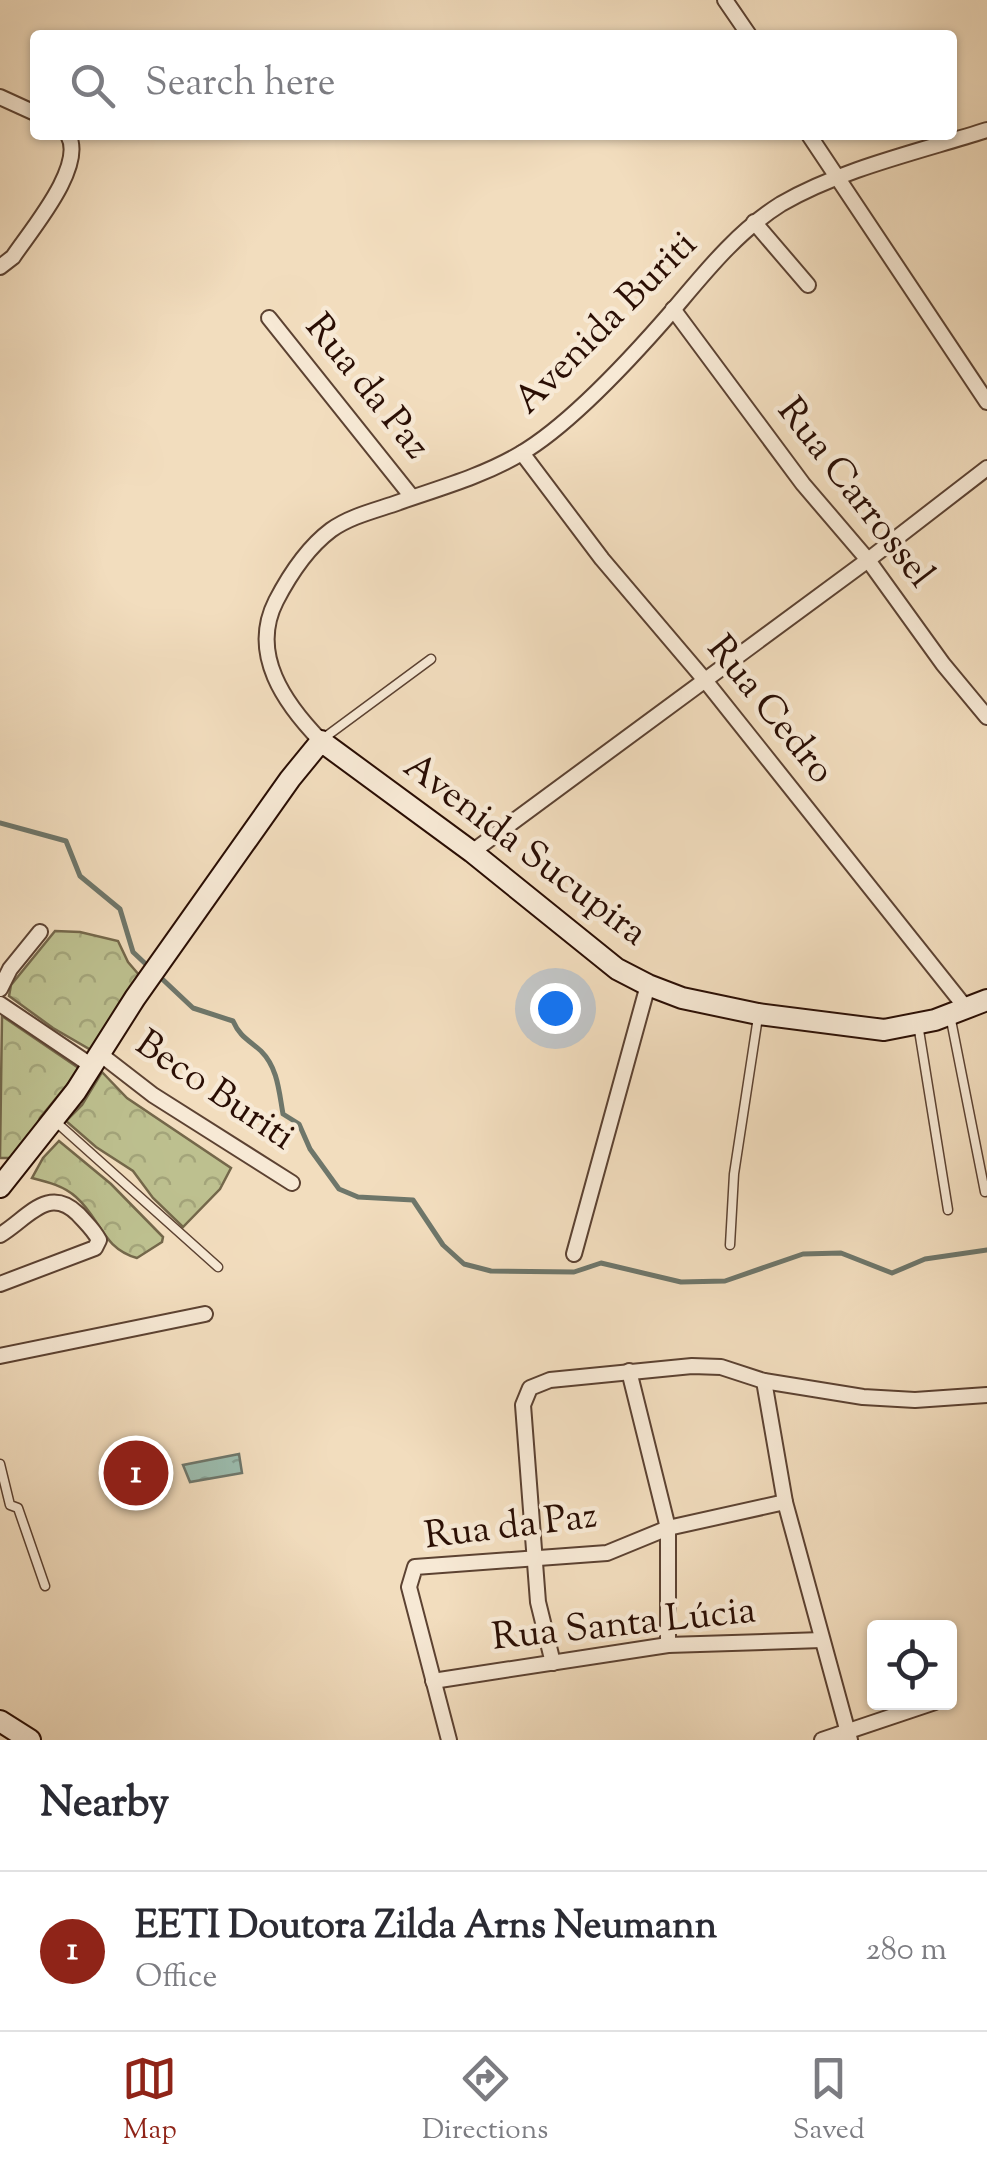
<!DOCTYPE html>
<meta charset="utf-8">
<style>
:root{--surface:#fff;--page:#f2f2f3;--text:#2b2b33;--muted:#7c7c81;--line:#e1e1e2;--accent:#8f2418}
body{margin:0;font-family:"Sorts Mill Goudy",serif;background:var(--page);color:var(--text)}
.controls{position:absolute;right:30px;bottom:30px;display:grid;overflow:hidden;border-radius:10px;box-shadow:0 2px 8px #0004}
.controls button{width:90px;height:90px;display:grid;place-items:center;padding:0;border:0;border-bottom:2px solid var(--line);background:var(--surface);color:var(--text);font:50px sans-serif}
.you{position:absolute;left:555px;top:1008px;width:35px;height:35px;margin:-25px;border:8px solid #fff;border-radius:50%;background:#1a73e8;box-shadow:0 0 0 15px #1a73e833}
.badge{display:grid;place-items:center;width:65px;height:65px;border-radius:50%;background:var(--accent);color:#fff;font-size:32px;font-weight:700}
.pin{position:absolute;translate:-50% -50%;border:5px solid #fff;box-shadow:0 2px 10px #0006}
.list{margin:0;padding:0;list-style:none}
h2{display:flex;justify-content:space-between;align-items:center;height:130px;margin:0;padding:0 40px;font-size:42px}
h2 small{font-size:32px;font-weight:400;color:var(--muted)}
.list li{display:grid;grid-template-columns:65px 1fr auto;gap:30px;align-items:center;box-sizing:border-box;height:160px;padding:0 40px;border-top:2px solid var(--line)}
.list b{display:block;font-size:38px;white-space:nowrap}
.list p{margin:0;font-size:32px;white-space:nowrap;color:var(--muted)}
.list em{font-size:32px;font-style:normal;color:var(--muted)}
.icon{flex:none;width:55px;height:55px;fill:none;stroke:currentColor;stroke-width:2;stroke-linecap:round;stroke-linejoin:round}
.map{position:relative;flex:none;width:987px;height:1740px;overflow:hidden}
.search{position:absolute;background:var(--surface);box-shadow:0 2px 8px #0004;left:30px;right:30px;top:30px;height:110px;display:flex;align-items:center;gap:25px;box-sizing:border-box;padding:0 35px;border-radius:10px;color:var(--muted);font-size:38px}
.sheet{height:290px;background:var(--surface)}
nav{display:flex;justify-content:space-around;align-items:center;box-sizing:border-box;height:140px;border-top:2px solid var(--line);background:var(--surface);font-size:28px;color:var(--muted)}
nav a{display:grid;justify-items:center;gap:5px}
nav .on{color:var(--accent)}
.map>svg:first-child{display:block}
.park{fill:url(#park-crowns);stroke:#74674a;stroke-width:2.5}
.water{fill:url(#water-ripples);stroke:#6e766a;stroke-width:2.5}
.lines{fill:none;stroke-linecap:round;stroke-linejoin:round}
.stream{stroke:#6e766a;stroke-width:5}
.lane-casing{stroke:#5c4232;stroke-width:11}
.street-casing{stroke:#5c4232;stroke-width:18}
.secondary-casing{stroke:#2a0e04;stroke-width:24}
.lane{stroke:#f7e9d5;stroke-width:8}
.street{stroke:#f7e9d5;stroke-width:14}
.secondary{stroke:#f7e9d5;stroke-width:20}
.labels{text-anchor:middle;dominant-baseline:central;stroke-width:9;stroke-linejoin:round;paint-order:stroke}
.street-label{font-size:38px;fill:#2a0e04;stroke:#f7e9d5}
</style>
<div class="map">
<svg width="987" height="1740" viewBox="0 0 987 1740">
<defs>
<pattern id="park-crowns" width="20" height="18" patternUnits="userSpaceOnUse" patternTransform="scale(2.5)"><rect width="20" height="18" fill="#bdc08f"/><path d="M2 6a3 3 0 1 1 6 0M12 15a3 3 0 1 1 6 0" fill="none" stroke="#a3a47a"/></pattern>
<pattern id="water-ripples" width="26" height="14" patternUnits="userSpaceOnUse" patternTransform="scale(2.5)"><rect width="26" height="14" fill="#9bbcae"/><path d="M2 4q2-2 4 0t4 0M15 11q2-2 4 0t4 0" fill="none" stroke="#86a094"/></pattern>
</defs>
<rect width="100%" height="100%" fill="#f2ddbe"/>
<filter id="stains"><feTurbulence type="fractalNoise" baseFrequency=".002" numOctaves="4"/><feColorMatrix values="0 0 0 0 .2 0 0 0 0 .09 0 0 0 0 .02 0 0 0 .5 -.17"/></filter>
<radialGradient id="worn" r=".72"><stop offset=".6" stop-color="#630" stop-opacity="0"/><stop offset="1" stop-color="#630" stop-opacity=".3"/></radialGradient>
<!-- park -->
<g class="park">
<polygon points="55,931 80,932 118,941 128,962 140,976 91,1050 53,1028 9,996 11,985"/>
<polygon points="2,1016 80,1069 40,1118 33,1136 12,1158 0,1158"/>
<polygon points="102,1072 127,1098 231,1168 220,1189 183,1227 153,1198 133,1171 96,1147 66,1121 82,1105"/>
<path d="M59,1141l52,43 52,53 -1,5 -25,16c-35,-10 -36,-39 -61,-61 -12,-11 -28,-15 -44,-19l11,-20z"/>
</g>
<!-- water -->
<polygon class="water" points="239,1454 242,1473 190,1482 183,1465"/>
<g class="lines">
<!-- stream -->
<g class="stream">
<polyline points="0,823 66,841 80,876 120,909 133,952 151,969"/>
<path d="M159,976l34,32 40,13c7,16 16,19 28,30 17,17 18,41 22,63l16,10 11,25 29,40 19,8 55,3 30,45 21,19 27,7 83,1 27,-9 80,19 44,-1 78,-27 38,-1 51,20 33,-14 62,-9"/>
</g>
<defs>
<g id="lane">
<polyline points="324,738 431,659"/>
<polyline points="950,1015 985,1192"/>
<polyline points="918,1024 948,1210"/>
<polyline points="56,1122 218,1267"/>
<polyline points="730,1245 734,1174 758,1017"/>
<polyline points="0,1464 10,1505 18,1508 45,1586"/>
</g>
<g id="street">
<polyline points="725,0 749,35"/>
<polyline points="0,97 35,113"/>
<polyline points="809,135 987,402"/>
<polyline points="754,222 808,285"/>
<path d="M0,267l13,-10c18,-27 73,-91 55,-122"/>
<polyline points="673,309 803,484 868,560 943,664 987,717"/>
<polyline points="269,318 412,497"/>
<polyline points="522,453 602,559 704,679 966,1008"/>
<path d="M321,741c-36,-37 -72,-87 -45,-140 14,-27 31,-53 55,-71 18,-13 42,-19 63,-26 42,-15 87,-27 126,-50 50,-29 115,-100 154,-145 32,-38 64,-78 107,-105 60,-35 140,-53 206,-74"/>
<polyline points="472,852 868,560 987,468"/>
<polyline points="0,989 10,969 40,932"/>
<polyline points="0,1004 92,1066"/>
<polyline points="100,1054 153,1095 292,1183"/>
<path d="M0,1235c28,-17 48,-50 78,-21 8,9 16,16 21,26l-4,8 -95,36"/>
<polyline points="574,1254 648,985"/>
<polyline points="0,1356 205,1314"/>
<polyline points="629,1371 668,1528 668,1645"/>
<polyline points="764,1381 785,1502 850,1740"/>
<polyline points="553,1663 538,1602 523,1405 530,1388 550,1380 692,1366 721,1367 764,1381 863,1397 915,1400 987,1395"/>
<polyline points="433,1681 668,1645 822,1640"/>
<polyline points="449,1740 409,1587 415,1567 607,1553 668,1528 785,1502"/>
<polyline points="822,1740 935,1702"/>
</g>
<g id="secondary">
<polyline points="0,1187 76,1091 135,998 290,779 321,741 472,852 617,969 648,985 682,998 758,1014 884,1030 935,1020 987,1000"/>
<polyline points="0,1721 30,1740"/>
</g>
</defs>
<!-- lane casing -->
<use href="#lane" class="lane-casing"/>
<!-- street casing -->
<use href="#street" class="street-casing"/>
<!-- secondary casing -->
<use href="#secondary" class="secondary-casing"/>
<!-- lane -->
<use href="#lane" class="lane"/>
<!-- street -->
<use href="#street" class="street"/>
<!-- secondary -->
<use href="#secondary" class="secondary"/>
</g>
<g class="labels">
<!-- street labels -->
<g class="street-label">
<text transform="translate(607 324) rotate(-45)">Avenida Buriti</text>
<text transform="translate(366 388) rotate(51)">Rua da Paz</text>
<text transform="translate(854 494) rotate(52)">Rua Carrossel</text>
<text transform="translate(769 711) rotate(51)">Rua Cedro</text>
<text transform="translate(524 851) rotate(37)">Avenida Sucupira</text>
<text transform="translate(214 1092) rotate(34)">Beco Buriti</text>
<text transform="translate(511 1528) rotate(-7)">Rua da Paz</text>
<text transform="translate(624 1626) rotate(-6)">Rua Santa Lúcia</text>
</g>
</g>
<rect width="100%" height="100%" filter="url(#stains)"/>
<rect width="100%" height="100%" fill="url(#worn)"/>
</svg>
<div class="controls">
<button><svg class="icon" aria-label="locate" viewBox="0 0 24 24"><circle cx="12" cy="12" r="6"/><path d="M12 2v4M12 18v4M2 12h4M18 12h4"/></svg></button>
</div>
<div class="you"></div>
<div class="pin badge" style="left:136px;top:1473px">1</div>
<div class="search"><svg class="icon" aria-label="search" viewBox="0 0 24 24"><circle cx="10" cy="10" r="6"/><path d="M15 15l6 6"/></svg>Search here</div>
</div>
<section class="sheet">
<h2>Nearby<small></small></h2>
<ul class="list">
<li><span class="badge">1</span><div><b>EETI Doutora Zilda Arns Neumann</b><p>Office</p></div><em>280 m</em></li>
</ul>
</section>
<nav>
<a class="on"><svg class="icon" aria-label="map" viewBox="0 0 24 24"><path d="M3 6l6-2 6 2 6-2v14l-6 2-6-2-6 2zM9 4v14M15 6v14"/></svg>Map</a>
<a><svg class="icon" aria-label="directions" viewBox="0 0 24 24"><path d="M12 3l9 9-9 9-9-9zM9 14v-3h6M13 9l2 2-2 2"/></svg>Directions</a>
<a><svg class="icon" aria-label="saved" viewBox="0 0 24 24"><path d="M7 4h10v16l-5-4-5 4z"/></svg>Saved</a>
</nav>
